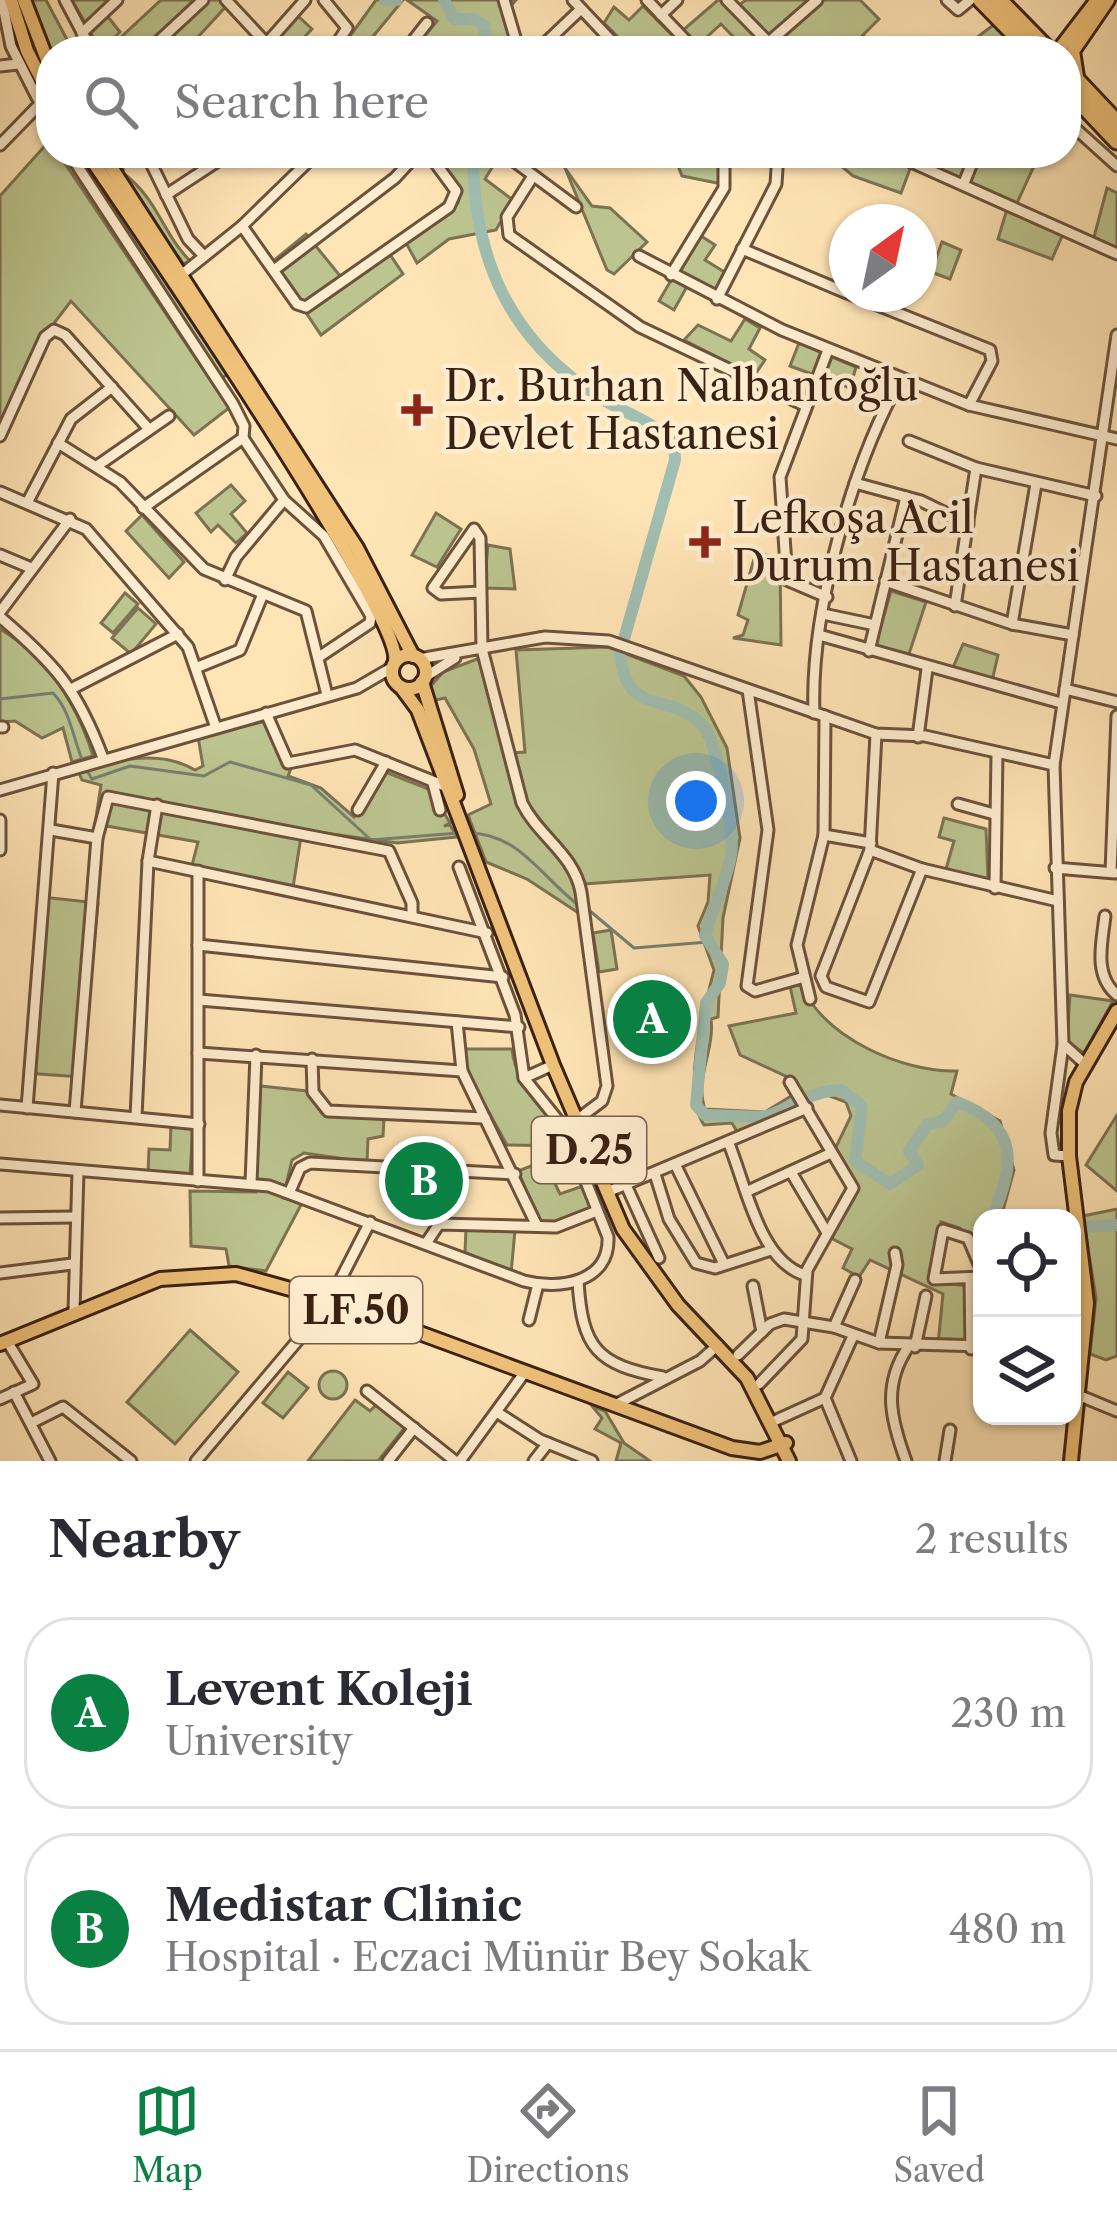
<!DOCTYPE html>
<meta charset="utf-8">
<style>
:root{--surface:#fff;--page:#f2f2f3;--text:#2b2b33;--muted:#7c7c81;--line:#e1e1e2;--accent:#0b8043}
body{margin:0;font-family:"Libre Caslon Text",serif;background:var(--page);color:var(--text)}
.controls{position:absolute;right:36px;bottom:36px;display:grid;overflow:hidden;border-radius:24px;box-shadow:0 3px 9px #0004}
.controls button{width:108px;height:108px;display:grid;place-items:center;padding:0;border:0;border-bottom:3px solid var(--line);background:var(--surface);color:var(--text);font:60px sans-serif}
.compass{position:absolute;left:829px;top:204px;width:108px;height:108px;border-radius:50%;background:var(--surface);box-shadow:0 3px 9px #0004;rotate:33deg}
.you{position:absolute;left:696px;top:801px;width:42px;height:42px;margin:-30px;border:9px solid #fff;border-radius:50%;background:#1a73e8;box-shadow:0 0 0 18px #1a73e833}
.badge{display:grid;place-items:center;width:78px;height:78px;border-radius:50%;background:var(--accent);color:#fff;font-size:39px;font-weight:700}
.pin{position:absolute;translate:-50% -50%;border:6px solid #fff;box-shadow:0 3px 12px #0006}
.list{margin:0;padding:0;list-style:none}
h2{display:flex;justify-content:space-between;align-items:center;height:156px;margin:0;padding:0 48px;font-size:51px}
h2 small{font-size:39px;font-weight:400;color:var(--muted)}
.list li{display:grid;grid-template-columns:78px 1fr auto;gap:36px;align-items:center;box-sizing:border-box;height:192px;margin:0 24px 24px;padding:0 24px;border:3px solid var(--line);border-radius:48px}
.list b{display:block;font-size:45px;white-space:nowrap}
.list p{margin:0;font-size:39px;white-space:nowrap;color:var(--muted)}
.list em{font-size:39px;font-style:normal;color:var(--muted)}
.icon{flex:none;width:66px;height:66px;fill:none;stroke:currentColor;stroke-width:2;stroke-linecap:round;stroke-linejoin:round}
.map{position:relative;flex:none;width:1117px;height:1461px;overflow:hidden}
.search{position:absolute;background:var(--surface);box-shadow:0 3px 9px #0004;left:36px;right:36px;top:36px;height:132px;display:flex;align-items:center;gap:30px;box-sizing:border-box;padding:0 42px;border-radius:48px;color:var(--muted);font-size:45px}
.sheet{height:588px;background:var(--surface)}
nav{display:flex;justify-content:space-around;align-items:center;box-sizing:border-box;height:168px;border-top:3px solid var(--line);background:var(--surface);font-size:33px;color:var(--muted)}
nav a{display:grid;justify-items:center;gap:6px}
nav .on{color:var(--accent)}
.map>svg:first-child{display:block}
.green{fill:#bcc590;stroke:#7c7352;stroke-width:3}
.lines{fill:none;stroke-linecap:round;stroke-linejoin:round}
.stream{stroke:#787f72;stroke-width:3}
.river{stroke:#a0beb1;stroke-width:12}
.minor-casing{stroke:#6c523c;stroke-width:15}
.major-casing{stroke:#3b2113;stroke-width:18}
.highway-casing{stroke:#3b2113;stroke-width:21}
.minor{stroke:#ffedcf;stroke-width:9}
.major{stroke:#f0c27a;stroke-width:12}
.highway{stroke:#f0c27a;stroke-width:15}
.poi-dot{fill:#8f2418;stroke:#ffedcf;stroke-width:4.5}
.labels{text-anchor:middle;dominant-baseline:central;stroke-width:9;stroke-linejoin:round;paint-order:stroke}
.shield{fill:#ffedcf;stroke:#765e4b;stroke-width:3}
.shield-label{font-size:39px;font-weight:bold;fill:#3b2113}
.poi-label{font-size:42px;fill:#3b2113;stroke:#ffedcf;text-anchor:start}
</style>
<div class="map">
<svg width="1117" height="1461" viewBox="0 0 1117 1461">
<rect width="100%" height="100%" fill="#ffe4b5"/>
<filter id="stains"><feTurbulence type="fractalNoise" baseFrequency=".00167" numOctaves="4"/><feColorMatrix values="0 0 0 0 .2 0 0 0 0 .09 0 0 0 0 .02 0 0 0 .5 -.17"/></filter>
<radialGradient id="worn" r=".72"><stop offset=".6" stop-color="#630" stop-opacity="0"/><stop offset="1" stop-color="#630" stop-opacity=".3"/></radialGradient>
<!-- green -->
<g class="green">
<polygon points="32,0 46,0 73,51 51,53"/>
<polygon points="72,0 108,0 101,8 120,32 101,51"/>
<polygon points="161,0 232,0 185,51 127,51 118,40"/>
<polygon points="376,0 403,0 361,51 345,43"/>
<polygon points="407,0 516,0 505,12 515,51 460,51 447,42 442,51 412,51 437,21"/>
<polygon points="718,0 739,5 746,0 860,0 879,19 847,51 747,51 721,24 697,46 682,31"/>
<polygon points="643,6 676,39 668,51 655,51 645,41 634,51 605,51 619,38 604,23 614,7 629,20"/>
<polygon points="298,16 312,29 291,51 267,51"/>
<polygon points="996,23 1018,51 959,51"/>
<polygon points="50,140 51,153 58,153 229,408 194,435 71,301 38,344 0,428 0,196"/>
<polygon points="73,153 83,153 228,374 222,378"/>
<path d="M104,153h20l-1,20c37,28 38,60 70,91l-10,-1z"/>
<polygon points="427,153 501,153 485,179 513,200 496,230 449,239 417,263 405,241 458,203 459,187"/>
<polygon points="550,153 571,153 565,168 592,206 610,208 647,242 614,274 607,270 565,168"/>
<polygon points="673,153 717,153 722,184 682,176"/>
<polygon points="826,153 977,157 1031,153 1038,157 1017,203 914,158 901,193 853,176"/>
<polygon points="1107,188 1117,193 1117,249 1094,237"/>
<polygon points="1007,209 1063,234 1052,259 998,239"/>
<polygon points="306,234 345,282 389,253 403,274 321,335 272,262"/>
<polygon points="698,234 715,245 705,260 726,273 714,293 690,281 674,310 659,301"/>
<polygon points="942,242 961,250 950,279 931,272"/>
<polygon points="745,319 760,328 749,349 765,360 754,376 684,340 698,325 731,341"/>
<polygon points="799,343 856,367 850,388 790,366"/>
<polygon points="231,485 245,501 231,514 247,533 236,543 218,525 211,532 196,513"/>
<polygon points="436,513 461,529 437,567 412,555"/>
<polygon points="142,515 184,562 169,578 126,531"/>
<polygon points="488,545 510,549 515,589 484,588"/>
<polygon points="756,552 780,558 781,645 733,638 743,635 748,620 738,615"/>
<polygon points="891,591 926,602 909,654 875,646"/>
<polygon points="125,593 138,604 113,633 101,623"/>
<polygon points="138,608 156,624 131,654 112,638"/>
<path d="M0,629c48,29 77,75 93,127l-21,6 -9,-34 -21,10 -27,-17 -15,1z"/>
<polygon points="963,644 998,655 992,681 952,670"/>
<path d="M608,647l76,29 17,21 26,51 13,90 -17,80 -5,99 -7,2c4,31 -17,60 -6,90l60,3 36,-22 -5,-9 -56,-26 -11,-29 67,-13 -6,-27 11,-1c24,53 100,87 156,86l-6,23 49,27 14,49 -13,48h-19v36l-22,-26 -19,-6 -12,59 38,5 -1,57 -28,1 5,-50 -73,-34 -11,17 -16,-9 9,-19 -25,-13 30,-45 -22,-42 16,-33 -5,-14 -19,-7 -12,3 -76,37 -7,-12 -28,2c-23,-34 0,-116 10,-155l-16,-44 10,-24 2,-27 -126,9 -4,30 -53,-35 -41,-17 -18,-47 23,-11 -17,-55 -29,-51 -14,3 -1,-14 13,-15 42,-16 26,97 14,-1 -9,-102z"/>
<path d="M275,719l13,36 7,3 -7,18 33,12 33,29 29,-46 48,19 19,33 -6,3 6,-1 7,12 -60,6 -95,-13 -10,64 -102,-21 8,-31 -103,-18 6,-39 -19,-5 -4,-9c38,-11 81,-22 117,-1l8,-4 -5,-29z"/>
<polygon points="944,818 986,829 988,880 946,869 954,841 939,837"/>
<polygon points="42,897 98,903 81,1077 25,1073"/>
<polygon points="611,930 617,969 599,972 593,933"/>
<polygon points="1070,995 1113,1001 1084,1053 1067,1042"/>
<path d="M465,1049h47c4,40 38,62 54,97l-59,-1 -41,-74z"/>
<polygon points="251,1085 307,1091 328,1114 384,1119 383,1136 368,1139 367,1162 304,1153 292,1160 283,1198 302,1203 266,1271 229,1266 226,1249 191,1246 190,1191 256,1192"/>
<polygon points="1117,1115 1117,1191 1086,1165"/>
<polygon points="171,1124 193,1126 190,1175 148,1173 149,1149 170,1150"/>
<polygon points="544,1161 560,1194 583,1186 591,1209 558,1223 540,1222 518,1171"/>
<polygon points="1117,1209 1117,1356 1106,1360 1090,1354 1096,1298 1083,1216"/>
<polygon points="466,1229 515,1230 511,1274 465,1252"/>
<polygon points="190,1330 238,1372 175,1444 127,1402"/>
<circle cx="333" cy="1385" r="14"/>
<polygon points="288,1372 308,1388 283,1418 263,1403"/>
<polygon points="355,1400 370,1411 378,1403 407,1425 378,1461 308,1461"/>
<polygon points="592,1406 605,1411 624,1443 650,1461 616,1461 621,1443 595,1429 602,1418"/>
</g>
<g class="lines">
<!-- stream -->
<g class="stream">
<path d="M0,699l53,-6c22,23 20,58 39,86l38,-13 74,10 26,-14 81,23 60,55 87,-7"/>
<path d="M467,833c53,-1 76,47 114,74"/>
<polyline points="590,911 634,948 708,942"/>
</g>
<!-- river -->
<g class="river">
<polyline points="385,0 397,0"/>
<polyline points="444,0 454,19 475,19 484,26 488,51"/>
<path d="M473,153c0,108 38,190 131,247 24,15 51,22 70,44l1,16 -55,193c6,67 51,36 84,74 13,15 31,108 27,128 -4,27 -20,54 -26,81l18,28 -3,19 -14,20 -10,102 9,10c14,-1 56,4 65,0 26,-10 42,-24 71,-25l21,16 -7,55 35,23 28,-19 -9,-14 19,-27 15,-3 14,-19c64,24 57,63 35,116"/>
<polyline points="1072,1228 1117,1225"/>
</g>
<defs>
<g id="minor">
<polyline points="2,0 11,46 51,125"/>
<polyline points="65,0 92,51"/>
<polyline points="226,0 267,44"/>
<polyline points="324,0 347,28 332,51"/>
<polyline points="504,0 519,51"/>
<polyline points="573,0 621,51"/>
<polyline points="647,0 696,51"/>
<polyline points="727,0 777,51"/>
<polyline points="947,0 958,10 970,0"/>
<polyline points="661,15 677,0"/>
<polyline points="82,33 117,0"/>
<polyline points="769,42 817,0"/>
<polyline points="148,51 203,0"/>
<polyline points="260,51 305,0"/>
<polyline points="405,51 427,23"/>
<polyline points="537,51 581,9"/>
<polyline points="853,51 864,43"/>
<polyline points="0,66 18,64"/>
<polyline points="1066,120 1117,166"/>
<polyline points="0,145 39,105"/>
<polyline points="69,153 233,404 244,426 243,438 284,500 324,536 371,616 370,623 319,657"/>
<polyline points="146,153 188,239 204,256"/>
<polyline points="503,153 576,207"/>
<polyline points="891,153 1117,254"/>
<polyline points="533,176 507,217 509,235 640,327 804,405"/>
<polyline points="964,183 976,153"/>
<polyline points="166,195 230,153"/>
<polyline points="242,226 297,304 306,307 449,207 456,191 428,153"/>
<polyline points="742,249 847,293"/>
<polyline points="639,256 782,330 969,405 1117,439"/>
<polyline points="274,270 395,178 418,153"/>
<polyline points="181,275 242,226 317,153"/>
<polyline points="671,275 724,188 724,153"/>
<polyline points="850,294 990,350 992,361 969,405"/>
<polyline points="717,299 776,184 778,153"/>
<polyline points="0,436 45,337 54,330 65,335 148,428"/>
<polyline points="909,441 976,468 1096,496"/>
<polyline points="58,443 120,482 204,569 306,611 327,695"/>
<polyline points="97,466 169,416"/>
<polyline points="855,483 921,501 968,524"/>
<polyline points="0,492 86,529 188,647 215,725"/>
<polyline points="27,503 71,419 112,387"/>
<polyline points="143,508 243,438"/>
<polyline points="0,555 31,568"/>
<polyline points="225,580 236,557 284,500"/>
<polyline points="885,581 1012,624 1073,635"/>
<path d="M480,592l-39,2 -8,-6 41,-59 6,9 2,111 40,154c16,33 52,51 59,89l26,194 -5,15 -20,15"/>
<polyline points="827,597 787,580 780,477 828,350"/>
<polyline points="955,606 976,468"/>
<polyline points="0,612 70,519"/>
<polyline points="823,614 875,625"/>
<path d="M0,617c56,48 77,72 103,141"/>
<polyline points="1012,624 1036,484"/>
<polyline points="819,635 1061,703"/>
<polyline points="869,651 906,497"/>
<polyline points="419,659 545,637 609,641 876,734 925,736 1054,765"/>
<polyline points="198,667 240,650 263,594"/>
<polyline points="425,677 455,658"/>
<polyline points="73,688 178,634"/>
<polyline points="1065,689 1117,702"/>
<polyline points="748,690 768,830 747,986 755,991 801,978"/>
<polyline points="266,713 288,763 355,750 445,786"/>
<path d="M814,713c-4,-101 38,-247 87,-335"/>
<polyline points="0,727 3,727"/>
<polyline points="876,734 870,850 821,976 826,987 869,1002 922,869"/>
<polyline points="918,737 927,669"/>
<polyline points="433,783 440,810"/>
<polyline points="0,790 357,688 393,667"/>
<polyline points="958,804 994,814"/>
<polyline points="358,810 386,762"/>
<polyline points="0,820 0,850"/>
<polyline points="51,830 97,838"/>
<polyline points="824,835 871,843"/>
<polyline points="870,850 922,869 1058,901"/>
<polyline points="148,861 487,933"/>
<polyline points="1055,868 1115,873"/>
<polyline points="1111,872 1117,716"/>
<polyline points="995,888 997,753"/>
<path d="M1105,916c-3,27 -12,59 12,79"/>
<polyline points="198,945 503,977"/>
<polyline points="810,999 797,945 824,835 825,716"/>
<polyline points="199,1000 519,1027"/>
<polyline points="457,1022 462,1071 537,1226"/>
<polyline points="1063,1045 1051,1133 1054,1155 1069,1156"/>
<polyline points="198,1053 462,1071"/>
<polyline points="312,1059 313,1092 328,1111 485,1118"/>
<polyline points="1085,1064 1063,1044 1054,765 1117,335"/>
<polyline points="524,1078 553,1065"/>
<polyline points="0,1105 199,1124"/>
<polyline points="27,1108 53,773"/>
<polyline points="75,1112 97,838 108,797 389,851 412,903 412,916"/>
<polyline points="136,1117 148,861 157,805"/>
<path d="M729,1144c17,41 30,117 76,131"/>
<path d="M0,1164l269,22 255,95c35,9 86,2 84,-44l-43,-108 -41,-51 -9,-63 -56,-148"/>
<polyline points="676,1166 724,1264"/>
<polyline points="791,1172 826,1231"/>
<polyline points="655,1174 669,1219 696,1263 715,1268 771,1250"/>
<polyline points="198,1181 198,871"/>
<polyline points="251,1183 256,1055"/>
<polyline points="626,1185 659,1258"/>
<polyline points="612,1190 807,1108"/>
<polyline points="290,1191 300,1168 310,1163 515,1174"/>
<polyline points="748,1191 829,1154"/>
<polyline points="0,1218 75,1217"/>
<polyline points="427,1242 439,1224 556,1227 597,1211"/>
<polyline points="982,1271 968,1238 943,1230 934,1279 982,1277"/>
<polyline points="0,1273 72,1264"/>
<polyline points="970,1280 971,1349"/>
<path d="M578,1281c4,67 19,84 85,96"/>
<polyline points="753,1286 762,1332"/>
<polyline points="330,1300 370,1222"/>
<polyline points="74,1311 78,1171"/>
<polyline points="529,1320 538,1284"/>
<polyline points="834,1327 855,1280"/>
<polyline points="879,1343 897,1265 895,1253"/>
<polyline points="915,1347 926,1296"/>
<polyline points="738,1355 770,1324 784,1319 834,1327 879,1343 982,1346"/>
<polyline points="759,1384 802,1339 807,1270 853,1188 790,1082"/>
<polyline points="367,1391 455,1461"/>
<polyline points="14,1392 50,1461"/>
<polyline points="1078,1395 1117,1411"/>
<polyline points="825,1398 851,1461"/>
<polyline points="0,1399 33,1384 7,1341"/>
<polyline points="615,1405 700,1361 718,1345"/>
<polyline points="498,1413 540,1440 592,1461"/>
<polyline points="772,1422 825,1398 853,1336"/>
<polyline points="31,1423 63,1407 131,1461"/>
<polyline points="196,1461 299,1339 303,1291"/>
<polyline points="388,1461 414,1428"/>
<polyline points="460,1461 525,1372"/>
<polyline points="534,1461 548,1443"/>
<path d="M906,1461c-15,-41 -24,-75 2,-114"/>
<polyline points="945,1461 950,1430"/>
</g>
<g id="major">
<polyline points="11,0 27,51 51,98"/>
<polyline points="24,0 51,70"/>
<polyline points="1058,51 1097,0"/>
<polyline points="1077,77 1073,51 1108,0"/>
<path d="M87,153c45,66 316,461 308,508"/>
<polyline points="102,153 357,548 413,656"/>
<circle cx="409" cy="672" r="17"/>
<polyline points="422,682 457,795"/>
<polyline points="401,687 418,710 553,1065 623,1229 678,1305 747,1378 789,1461"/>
<polyline points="0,1344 160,1279 236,1274 330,1300 732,1448 760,1452 786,1443"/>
<polyline points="1071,1461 1087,1303 1069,1156 1069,1111 1076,1082 1117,1011"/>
</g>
<g id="highway">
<polyline points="981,0 1031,51"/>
<polyline points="999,0 1049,51"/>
<polyline points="1066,69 1117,123"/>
<polyline points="1066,87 1117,141"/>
</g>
</defs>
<!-- minor casing -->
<use href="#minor" class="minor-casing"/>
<!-- major casing -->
<use href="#major" class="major-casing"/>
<!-- highway casing -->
<use href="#highway" class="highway-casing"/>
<!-- minor -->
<use href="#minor" class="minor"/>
<!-- major -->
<use href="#major" class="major"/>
<!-- highway -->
<use href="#highway" class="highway"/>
</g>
<!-- markers -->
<g class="poi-dot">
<path d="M411 392h12v12h12v12h-12v12h-12v-12h-12v-12h12z"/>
<path d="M699 524h12v12h12v12h-12v12h-12v-12h-12v-12h12z"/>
</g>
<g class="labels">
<!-- shield labels -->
<g class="shield">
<rect x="532" y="1117" width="114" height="66" rx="9"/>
<rect x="290" y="1277" width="132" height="66" rx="9"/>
</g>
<g class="shield-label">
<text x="589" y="1150">D.25</text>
<text x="356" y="1310">LF.50</text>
</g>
<!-- poi labels -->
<g class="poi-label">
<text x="444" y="386">Dr. Burhan Nalbantoğlu<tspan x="444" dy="48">Devlet Hastanesi</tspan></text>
<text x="732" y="518">Lefkoşa Acil<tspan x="732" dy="48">Durum Hastanesi</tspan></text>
</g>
</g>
<rect width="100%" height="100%" filter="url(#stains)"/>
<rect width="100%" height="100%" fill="url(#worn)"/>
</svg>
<div class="controls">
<button><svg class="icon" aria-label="locate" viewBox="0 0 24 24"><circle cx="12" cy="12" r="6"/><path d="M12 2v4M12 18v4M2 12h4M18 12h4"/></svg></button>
<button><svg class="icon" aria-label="layers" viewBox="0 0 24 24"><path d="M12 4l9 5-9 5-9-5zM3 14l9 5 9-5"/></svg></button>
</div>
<svg class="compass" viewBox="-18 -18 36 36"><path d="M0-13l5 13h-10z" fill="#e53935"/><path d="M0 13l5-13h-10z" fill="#7c7c81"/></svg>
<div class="you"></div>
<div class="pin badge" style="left:652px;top:1019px">A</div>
<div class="pin badge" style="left:424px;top:1181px">B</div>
<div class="search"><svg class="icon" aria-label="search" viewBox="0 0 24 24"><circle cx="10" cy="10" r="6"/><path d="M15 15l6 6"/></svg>Search here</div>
</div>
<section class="sheet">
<h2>Nearby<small>2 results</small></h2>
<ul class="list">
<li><span class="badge">A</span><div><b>Levent Koleji</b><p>University</p></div><em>230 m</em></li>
<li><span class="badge">B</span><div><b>Medistar Clinic</b><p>Hospital · Eczaci Münür Bey Sokak</p></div><em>480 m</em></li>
</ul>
</section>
<nav>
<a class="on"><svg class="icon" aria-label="map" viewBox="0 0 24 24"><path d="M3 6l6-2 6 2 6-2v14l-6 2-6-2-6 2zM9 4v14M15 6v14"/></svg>Map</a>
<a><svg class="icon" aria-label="directions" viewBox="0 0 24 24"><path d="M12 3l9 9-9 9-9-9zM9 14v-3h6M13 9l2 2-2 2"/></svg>Directions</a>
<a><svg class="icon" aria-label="saved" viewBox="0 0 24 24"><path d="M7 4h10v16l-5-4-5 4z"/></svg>Saved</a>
</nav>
